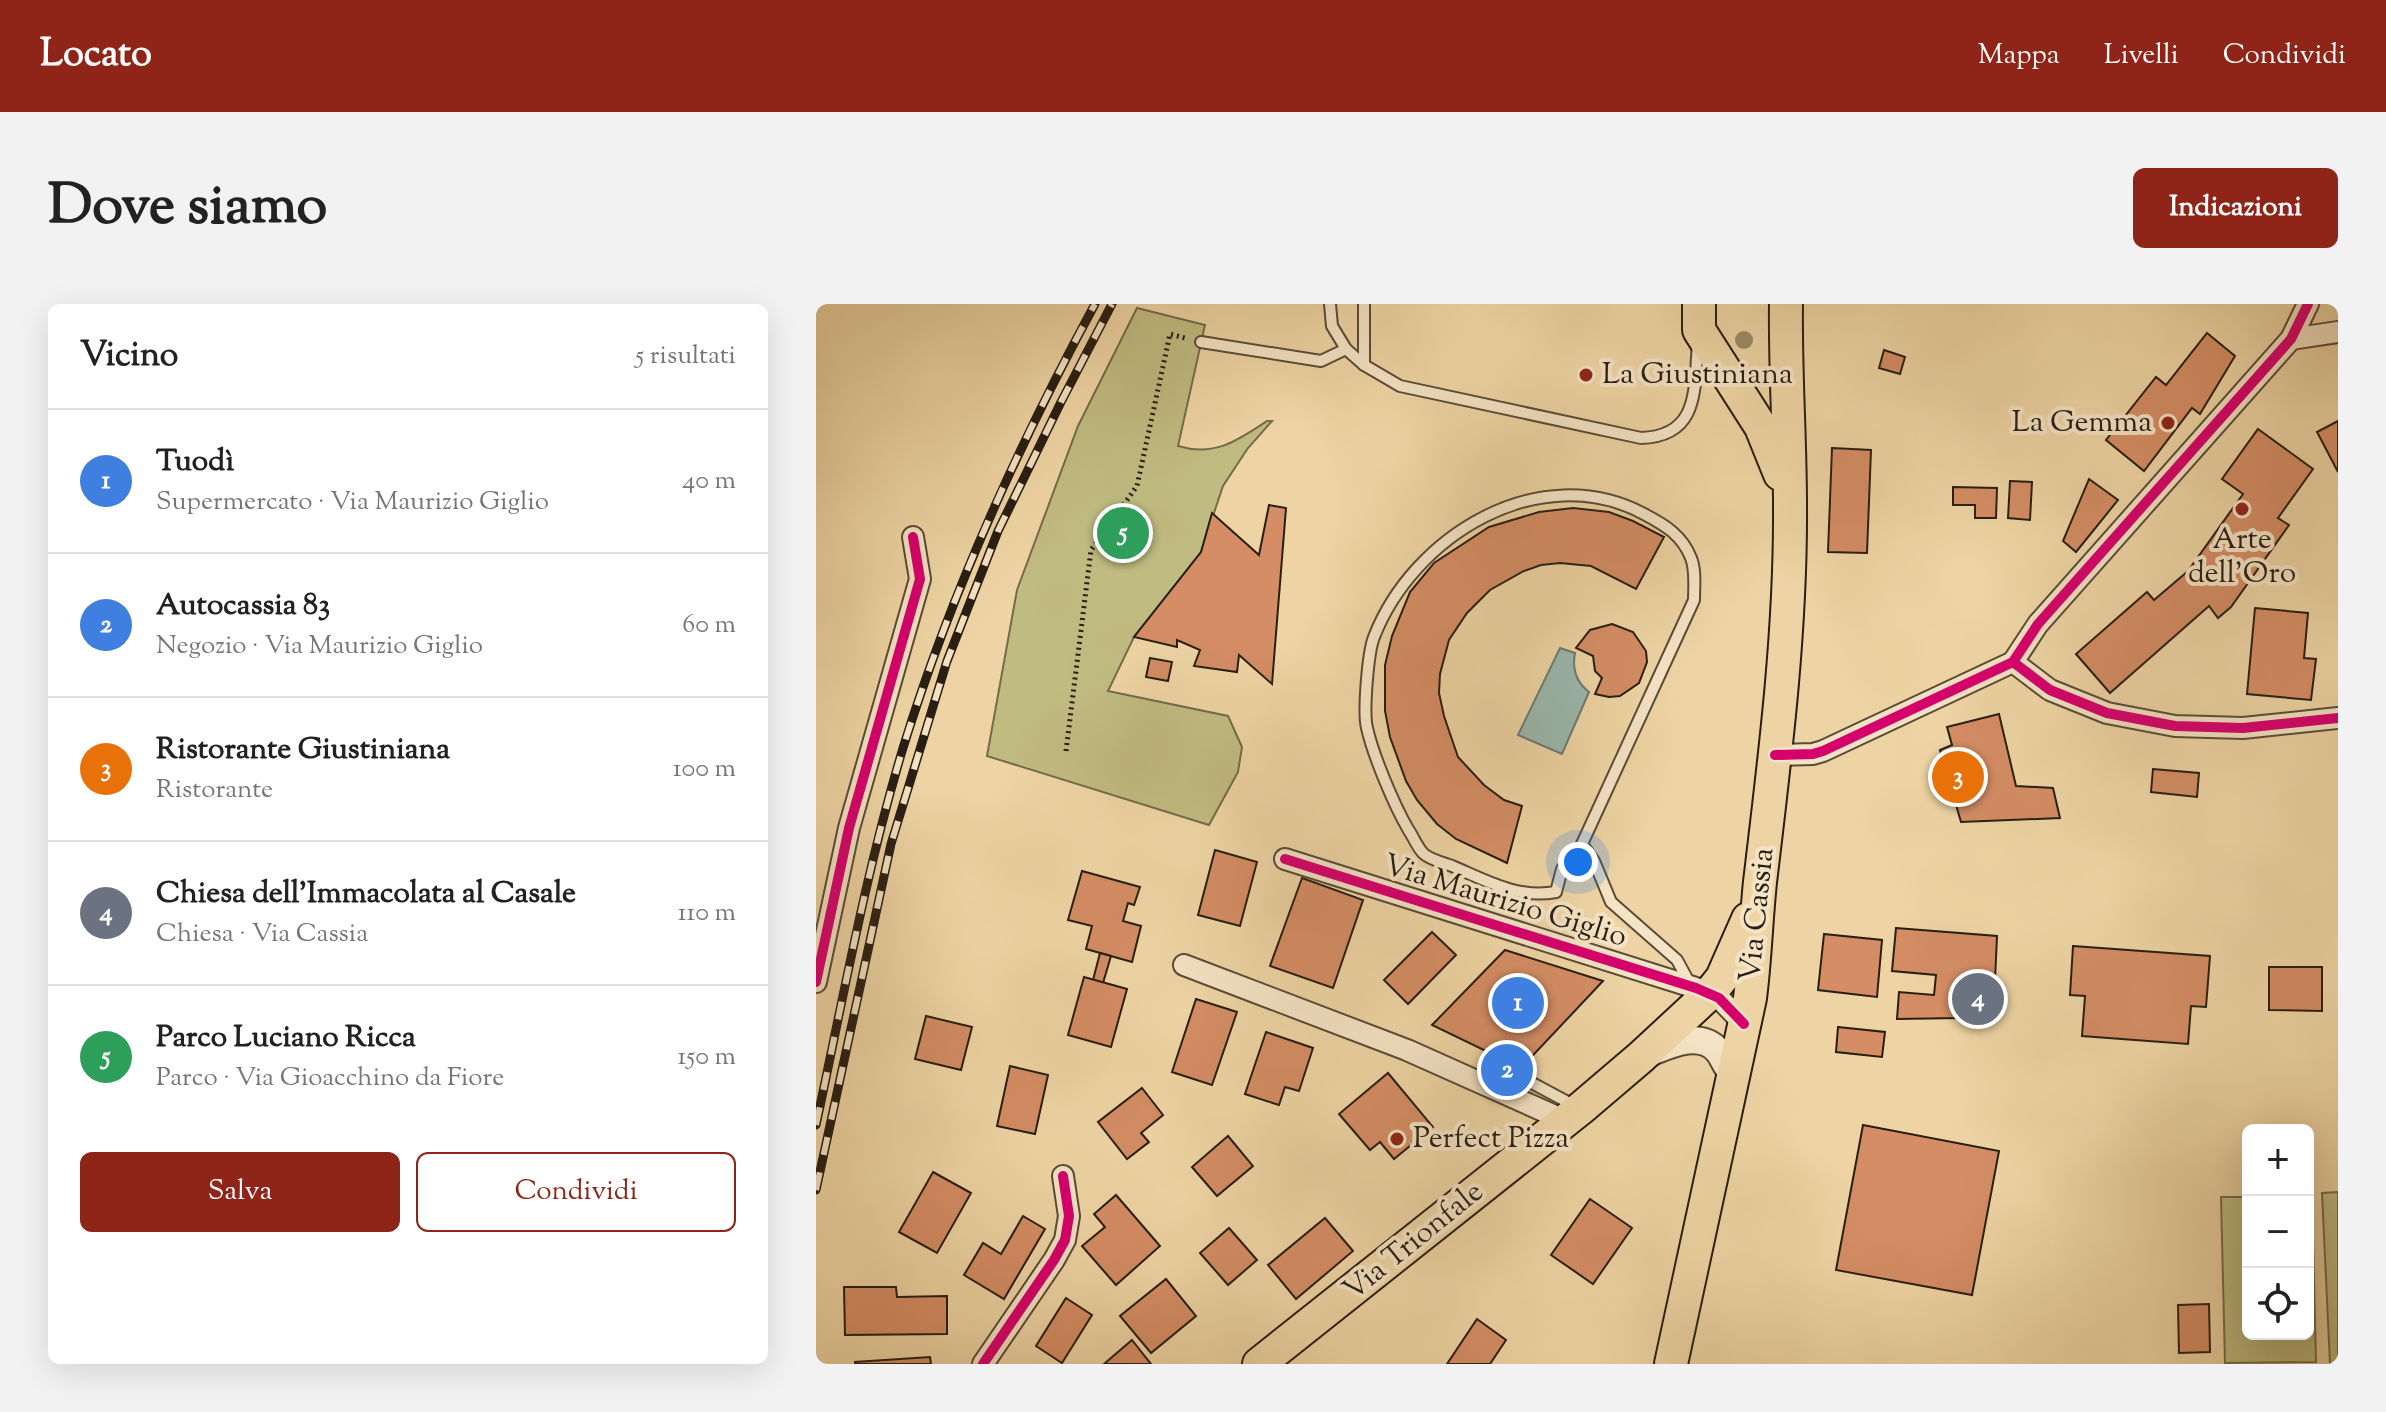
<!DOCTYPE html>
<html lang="it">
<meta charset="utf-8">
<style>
:root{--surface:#fff;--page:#f2f2f2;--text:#222;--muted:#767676;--line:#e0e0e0;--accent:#8f2418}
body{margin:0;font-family:"Sorts Mill Goudy",serif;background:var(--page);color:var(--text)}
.controls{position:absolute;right:24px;bottom:24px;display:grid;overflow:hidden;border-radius:12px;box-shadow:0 8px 32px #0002}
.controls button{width:72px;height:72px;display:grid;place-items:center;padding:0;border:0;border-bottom:2px solid var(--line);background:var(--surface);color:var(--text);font:40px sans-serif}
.you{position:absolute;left:762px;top:558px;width:28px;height:28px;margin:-20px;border:6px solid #fff;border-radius:50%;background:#1a73e8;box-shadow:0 0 0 12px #1a73e833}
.badge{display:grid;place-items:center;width:52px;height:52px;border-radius:50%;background:var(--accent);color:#fff;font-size:26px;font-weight:700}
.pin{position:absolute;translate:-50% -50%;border:4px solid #fff;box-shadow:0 2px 8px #0006}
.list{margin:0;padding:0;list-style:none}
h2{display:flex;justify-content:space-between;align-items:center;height:104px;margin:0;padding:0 32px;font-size:34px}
h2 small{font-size:26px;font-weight:400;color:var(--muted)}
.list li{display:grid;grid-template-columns:52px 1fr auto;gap:24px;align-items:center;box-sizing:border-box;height:144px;padding:0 32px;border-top:2px solid var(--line)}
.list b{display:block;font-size:30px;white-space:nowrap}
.list p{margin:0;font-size:26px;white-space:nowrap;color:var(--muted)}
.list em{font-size:26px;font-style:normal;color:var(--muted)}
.actions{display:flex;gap:16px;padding:24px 32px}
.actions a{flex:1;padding:18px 0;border:2px solid var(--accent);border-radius:12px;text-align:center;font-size:28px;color:var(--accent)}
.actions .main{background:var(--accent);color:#fff}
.icon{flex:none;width:44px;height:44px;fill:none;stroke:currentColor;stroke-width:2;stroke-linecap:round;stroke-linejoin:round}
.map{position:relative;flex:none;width:1522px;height:1060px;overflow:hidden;border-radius:12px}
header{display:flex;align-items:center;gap:48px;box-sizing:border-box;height:112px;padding:0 40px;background:var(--accent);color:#fff}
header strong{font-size:38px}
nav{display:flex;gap:44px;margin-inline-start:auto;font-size:28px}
.intro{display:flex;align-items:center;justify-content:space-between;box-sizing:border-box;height:192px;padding:0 48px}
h1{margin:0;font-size:56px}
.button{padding:20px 36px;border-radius:12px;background:var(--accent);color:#fff;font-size:28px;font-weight:700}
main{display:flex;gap:48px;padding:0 48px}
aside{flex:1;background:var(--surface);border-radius:12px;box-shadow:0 8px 32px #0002}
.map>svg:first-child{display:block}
.green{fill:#c0bb81;stroke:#746c4a;stroke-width:2}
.water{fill:#9ab7ac;stroke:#6c7a6f;stroke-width:2}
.building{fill:#d48d64;stroke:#281e13;stroke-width:2}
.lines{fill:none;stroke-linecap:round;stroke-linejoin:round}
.service-casing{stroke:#5a4c37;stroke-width:14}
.minor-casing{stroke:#5a4c37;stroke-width:24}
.tertiary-casing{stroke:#5a4c37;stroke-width:30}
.primary-casing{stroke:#281e13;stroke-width:36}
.path{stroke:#281e13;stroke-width:5;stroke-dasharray:2 4;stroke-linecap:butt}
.service{stroke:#f4e3c4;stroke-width:10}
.minor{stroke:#f4e3c4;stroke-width:20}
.tertiary{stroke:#f4e3c4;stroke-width:26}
.primary{stroke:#eed4a4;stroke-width:32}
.rail-casing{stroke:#281e13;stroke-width:9}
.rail{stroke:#f4e3c4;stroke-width:6;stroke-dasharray:18;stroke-linecap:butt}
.cycleway-casing{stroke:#f4e3c4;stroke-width:15}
.cycleway{stroke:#d6006c;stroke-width:10}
.tree{fill:#9a8a66}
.poi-dot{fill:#8f2418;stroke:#f4e3c4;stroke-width:3}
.labels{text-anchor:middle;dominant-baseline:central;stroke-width:8;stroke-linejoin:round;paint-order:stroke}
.poi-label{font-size:30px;fill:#281e13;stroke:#f4e3c4;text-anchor:start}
.street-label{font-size:30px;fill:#281e13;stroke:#f4e3c4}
</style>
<header>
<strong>Locato</strong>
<nav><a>Mappa</a><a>Livelli</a><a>Condividi</a></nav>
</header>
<div class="intro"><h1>Dove siamo</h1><a class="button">Indicazioni</a></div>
<main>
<aside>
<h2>Vicino<small>5 risultati</small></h2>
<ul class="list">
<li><span class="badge" style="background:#3f7fe0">1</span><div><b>Tuodì</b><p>Supermercato · Via Maurizio Giglio</p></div><em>40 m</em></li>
<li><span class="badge" style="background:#3f7fe0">2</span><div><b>Autocassia 83</b><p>Negozio · Via Maurizio Giglio</p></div><em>60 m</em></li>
<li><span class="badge" style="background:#e8710a">3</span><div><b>Ristorante Giustiniana</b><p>Ristorante</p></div><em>100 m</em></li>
<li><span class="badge" style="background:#6b7280">4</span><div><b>Chiesa dell'Immacolata al Casale</b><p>Chiesa · Via Cassia</p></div><em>110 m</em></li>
<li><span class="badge" style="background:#2e9e5b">5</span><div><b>Parco Luciano Ricca</b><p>Parco · Via Gioacchino da Fiore</p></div><em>150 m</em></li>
</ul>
<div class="actions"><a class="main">Salva</a><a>Condividi</a></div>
</aside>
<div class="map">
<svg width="1522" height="1060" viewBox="0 0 1522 1060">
<rect width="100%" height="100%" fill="#eed4a4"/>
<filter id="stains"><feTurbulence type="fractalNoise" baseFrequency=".0025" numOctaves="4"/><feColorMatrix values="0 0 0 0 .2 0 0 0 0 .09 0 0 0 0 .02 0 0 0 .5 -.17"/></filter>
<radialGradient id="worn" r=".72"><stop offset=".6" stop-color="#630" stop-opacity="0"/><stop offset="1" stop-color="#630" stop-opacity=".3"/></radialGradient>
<!-- green -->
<g class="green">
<path d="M321,4l68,17 -27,121c36,11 59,-5 89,-25h5l-24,27 -25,38 -22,66 -67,85 -26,54 120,25 14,31 -4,25 -29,53 -222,-69 30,-166 61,-164z"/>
<polygon points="1522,888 1522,1060 1514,1060 1506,889"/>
<polygon points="1492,891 1496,891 1500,1058 1409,1059 1405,893 1432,893 1432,1030 1492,1030"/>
</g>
<!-- water -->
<path class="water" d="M744,344l15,5c-3,16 1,29 14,39l-27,62 -44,-19z"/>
<!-- building -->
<g class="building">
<polygon points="1391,29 1419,52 1384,110 1376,104 1328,167 1290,136 1340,73 1350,81"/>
<polygon points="1068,46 1089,53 1084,70 1063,64"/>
<polygon points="1522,117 1522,168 1501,128"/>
<polygon points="1442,125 1497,165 1462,214 1473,221 1415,303 1402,314 1393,302 1294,389 1260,350 1331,288 1338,296 1372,267 1427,190 1406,175"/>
<polygon points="1016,144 1055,146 1051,249 1012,248"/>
<polygon points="1273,175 1302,196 1260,248 1247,237"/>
<polygon points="1194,177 1216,178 1214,216 1192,214"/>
<polygon points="1137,183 1181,184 1180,214 1159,214 1159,201 1137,201"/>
<polygon points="453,201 470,204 456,380 423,351 421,368 378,362 384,346 361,336 361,343 318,333 385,248 396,209 443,251"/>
<polygon points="757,204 793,208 817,217 848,233 820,285 775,262 744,259 725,261 708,267 674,286 651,309 633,336 624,370 623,389 628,412 642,453 668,481 688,496 706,502 691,559 640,535 621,520 601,496 590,477 574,433 569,407 569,361 576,332 594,288 618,259 673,223 723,208"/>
<polygon points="1439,304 1492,309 1488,354 1500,355 1495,396 1431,390"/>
<polygon points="796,320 817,328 830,347 831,358 823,379 804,392 793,393 779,390 786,374 779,367 777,352 760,344 774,326"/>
<polygon points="334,354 356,358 352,377 330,373"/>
<polygon points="1183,410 1200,482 1237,484 1244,514 1145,518 1124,446 1136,441 1131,423"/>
<polygon points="1337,465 1383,469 1381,493 1335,488"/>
<polygon points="399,546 441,558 424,622 382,611"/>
<polygon points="266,567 324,583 318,601 312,599 307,617 325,622 316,658 270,645 276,622 252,616"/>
<polygon points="486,574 547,596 517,684 454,662"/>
<polygon points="1080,624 1181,632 1179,676 1145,673 1144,714 1081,715 1083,688 1118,691 1120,671 1076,667"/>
<polygon points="616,628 640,651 592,700 568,676"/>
<polygon points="1008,630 1066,636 1061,693 1002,686"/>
<polygon points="1257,642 1394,652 1390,703 1375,702 1372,740 1266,732 1269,692 1254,691"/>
<polygon points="689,646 787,677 705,764 616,721"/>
<polygon points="284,649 295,652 287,679 277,676"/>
<polygon points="1453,663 1506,663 1506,707 1453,706"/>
<polygon points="268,673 311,685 295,743 252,731"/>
<polygon points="1145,673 1179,676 1178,717 1144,714"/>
<polygon points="380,695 421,708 396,781 356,768"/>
<polygon points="110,712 156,723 145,766 99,755"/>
<polygon points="1022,723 1069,728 1066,753 1020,748"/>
<polygon points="450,728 497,744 483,787 469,783 463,801 429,790"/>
<polygon points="194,762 232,771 219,830 181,822"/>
<polygon points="572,769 617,823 578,855 564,838 554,846 523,810"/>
<polygon points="326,784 347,811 325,829 333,838 311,855 282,818"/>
<polygon points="1047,821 1183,847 1156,991 1020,966"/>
<polygon points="412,832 437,862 401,892 376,863"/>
<polygon points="117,868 155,889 121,949 83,928"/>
<polygon points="300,891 344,942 300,981 266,942 289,923 278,910"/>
<polygon points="774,895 816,924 777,980 735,951"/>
<polygon points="207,912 229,925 188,995 148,971 167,939 185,950"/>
<polygon points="509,914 537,947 480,995 452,961"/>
<polygon points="413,924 441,956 412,981 384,949"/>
<polygon points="350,975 380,1012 335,1049 304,1012"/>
<polygon points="28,983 80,983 81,993 131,992 131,1030 29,1031"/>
<polygon points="250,994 276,1011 246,1059 220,1042"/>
<polygon points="1393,1000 1394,1048 1363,1049 1362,1001"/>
<polygon points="661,1015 690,1036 674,1060 631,1060"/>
<polygon points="316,1036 335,1060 288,1060"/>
<polygon points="114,1053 115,1060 39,1060 39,1058"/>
</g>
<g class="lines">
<defs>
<g id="service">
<path d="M514,0l2,22 14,23 18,16 36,21 241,52c59,-2 53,-49 57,-95"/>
<polyline points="385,38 505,57 530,45"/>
<polyline points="548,61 548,0"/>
<path d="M766,540l-20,25 -6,23c-38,7 -69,-11 -104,-26 -8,-3 -21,-6 -28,-12 -6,-5 -11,-18 -16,-25 -14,-24 -35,-74 -41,-101 -4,-16 1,-76 7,-91 39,-101 166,-179 270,-123 21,11 38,21 47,44 5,12 3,29 3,42l-112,244 12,17 17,41 66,58 13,24"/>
<polyline points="701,771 759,802"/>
</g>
<g id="minor">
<polyline points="1475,35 1522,28"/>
<polyline points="1197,358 1234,386 1291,409 1359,422 1427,424 1522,414"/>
<polyline points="959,451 997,450 1007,447 1197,358 1222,320 1475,35 1492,0"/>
<polyline points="469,555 880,684 903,694 928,720"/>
<polyline points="368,661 591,746 750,817"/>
<polyline points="0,678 33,524 104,275 97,233"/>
<polyline points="167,1060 238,956 249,936 253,912 247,872"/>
</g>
<path id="tertiary" d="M833,749c20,-8 51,-23 69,-2 6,7 7,15 14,21"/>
<g id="primary">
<polyline points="883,0 883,26 945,123 964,170"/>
<polyline points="443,1060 764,805 825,753 894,689 906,674 932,615"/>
<path d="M855,1060l79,-366c5,-39 6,-77 10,-116 15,-125 31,-251 30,-377 0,-67 -5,-134 -4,-201"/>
</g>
</defs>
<!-- service casing -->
<use href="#service" class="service-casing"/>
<!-- minor casing -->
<use href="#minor" class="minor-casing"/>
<!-- tertiary casing -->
<use href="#tertiary" class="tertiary-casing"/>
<!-- primary casing -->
<use href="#primary" class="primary-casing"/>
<!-- path -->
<polyline class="path" points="250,447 275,246 321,182 354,30 369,34"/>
<!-- service -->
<use href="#service" class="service"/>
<!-- minor -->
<use href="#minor" class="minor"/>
<!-- tertiary -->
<use href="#tertiary" class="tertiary"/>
<!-- primary -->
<use href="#primary" class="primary"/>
<defs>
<g id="rail">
<path d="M0,821c27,-126 50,-254 87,-377 48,-155 115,-302 192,-444"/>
<polyline points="0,886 75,540 131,357 182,227 245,98 296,0"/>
</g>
</defs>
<!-- rail casing -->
<use href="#rail" class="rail-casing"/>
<!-- rail -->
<use href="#rail" class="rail"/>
<defs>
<g id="cycleway">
<polyline points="1197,358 1234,386 1291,409 1359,422 1427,424 1522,414"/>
<polyline points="959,451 997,450 1007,447 1197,358 1222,320 1475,35 1492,0"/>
<polyline points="469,555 880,684 903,694 928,720"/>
<polyline points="0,678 33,524 104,275 97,233"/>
<polyline points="167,1060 238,956 249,936 253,912 247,872"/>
</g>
</defs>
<!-- cycleway casing -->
<use href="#cycleway" class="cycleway-casing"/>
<!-- cycleway -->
<use href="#cycleway" class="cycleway"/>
</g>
<!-- trees -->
<circle class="tree" cx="928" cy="36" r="9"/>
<!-- markers -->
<g class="poi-dot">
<circle cx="770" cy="71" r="8"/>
<circle cx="1352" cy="119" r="8"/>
<circle cx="1426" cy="205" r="8"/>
<circle cx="581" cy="835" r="8"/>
</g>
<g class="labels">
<!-- poi labels -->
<g class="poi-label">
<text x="786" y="71">La Giustiniana</text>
<text x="1336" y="119" text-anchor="end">La Gemma</text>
<text x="1426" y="236" text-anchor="middle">Arte<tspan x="1426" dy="34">dell'Oro</tspan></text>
<text x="597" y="835">Perfect Pizza</text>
</g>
<!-- street labels -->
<g class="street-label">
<text transform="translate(689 598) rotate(17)">Via Maurizio Giglio</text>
<text transform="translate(942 611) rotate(-84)">Via Cassia</text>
<text transform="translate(598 938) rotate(-39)">Via Trionfale</text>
</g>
</g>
<rect width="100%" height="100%" filter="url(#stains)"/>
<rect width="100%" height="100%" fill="url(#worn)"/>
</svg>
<div class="controls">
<button>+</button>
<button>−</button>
<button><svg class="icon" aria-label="locate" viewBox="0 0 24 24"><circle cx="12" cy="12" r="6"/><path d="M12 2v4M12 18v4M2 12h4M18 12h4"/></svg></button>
</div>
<div class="you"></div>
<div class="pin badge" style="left:702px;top:699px;background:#3f7fe0">1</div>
<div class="pin badge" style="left:691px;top:766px;background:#3f7fe0">2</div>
<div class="pin badge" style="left:1142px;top:473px;background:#e8710a">3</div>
<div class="pin badge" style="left:1162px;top:695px;background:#6b7280">4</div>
<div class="pin badge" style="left:307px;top:229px;background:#2e9e5b">5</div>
</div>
</main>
